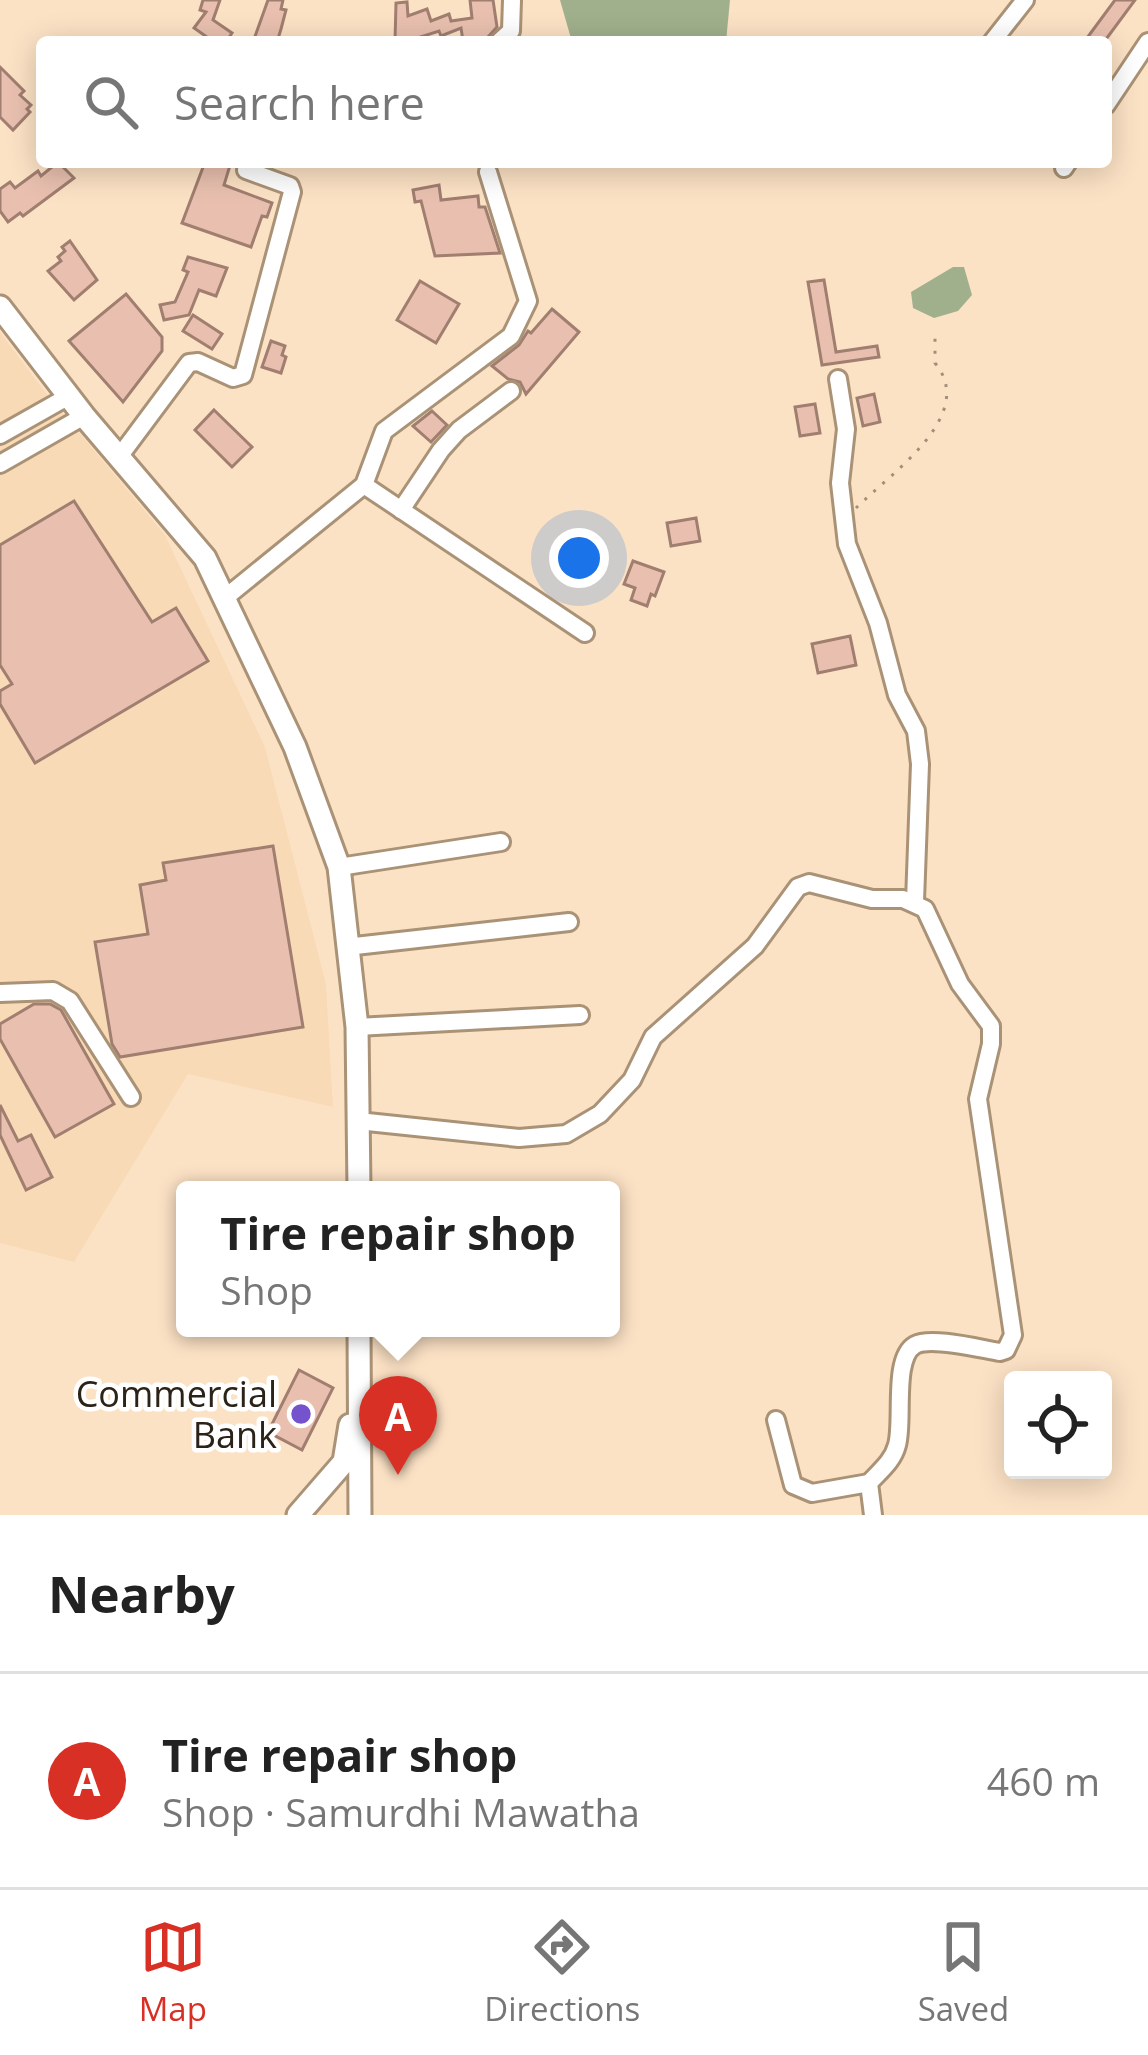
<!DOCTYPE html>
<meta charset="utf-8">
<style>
:root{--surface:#fff;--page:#f2f2f2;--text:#222;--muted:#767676;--line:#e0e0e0;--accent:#d93025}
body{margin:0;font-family:"Open Sans",sans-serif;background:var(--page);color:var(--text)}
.controls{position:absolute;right:36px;bottom:36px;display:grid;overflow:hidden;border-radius:12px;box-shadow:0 6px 30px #0003}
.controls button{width:108px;height:108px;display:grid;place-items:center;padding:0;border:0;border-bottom:3px solid var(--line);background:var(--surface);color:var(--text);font:60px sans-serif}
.you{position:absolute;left:579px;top:558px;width:42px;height:42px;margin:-30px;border:9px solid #fff;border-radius:50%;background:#1a73e8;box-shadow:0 0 0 18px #1a73e833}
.badge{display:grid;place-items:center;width:78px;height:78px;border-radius:50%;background:var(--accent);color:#fff;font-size:39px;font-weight:700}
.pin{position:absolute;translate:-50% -99px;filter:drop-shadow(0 3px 6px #0008)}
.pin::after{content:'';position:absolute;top:63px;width:42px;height:36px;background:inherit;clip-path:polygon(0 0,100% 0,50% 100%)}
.popup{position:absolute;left:176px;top:1181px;width:444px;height:156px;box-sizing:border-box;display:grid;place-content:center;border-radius:12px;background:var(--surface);filter:drop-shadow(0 3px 9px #0005);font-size:39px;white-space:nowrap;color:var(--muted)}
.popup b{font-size:45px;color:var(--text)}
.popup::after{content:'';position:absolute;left:50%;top:100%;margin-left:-24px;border:24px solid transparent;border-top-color:var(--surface)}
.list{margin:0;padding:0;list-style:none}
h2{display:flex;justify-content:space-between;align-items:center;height:156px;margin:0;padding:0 48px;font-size:51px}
h2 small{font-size:39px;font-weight:400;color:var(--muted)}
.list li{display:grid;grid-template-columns:78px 1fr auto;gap:36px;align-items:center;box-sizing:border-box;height:216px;padding:0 48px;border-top:3px solid var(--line)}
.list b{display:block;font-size:45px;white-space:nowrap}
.list p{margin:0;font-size:39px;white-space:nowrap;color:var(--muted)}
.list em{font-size:39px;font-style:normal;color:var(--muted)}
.icon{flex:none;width:66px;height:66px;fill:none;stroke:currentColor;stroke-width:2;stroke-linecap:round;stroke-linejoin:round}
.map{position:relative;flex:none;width:1148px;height:1515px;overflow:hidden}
.search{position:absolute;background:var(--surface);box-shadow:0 6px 30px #0003;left:36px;right:36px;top:36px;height:132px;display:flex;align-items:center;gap:30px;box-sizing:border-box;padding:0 42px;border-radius:12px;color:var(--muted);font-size:45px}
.sheet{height:372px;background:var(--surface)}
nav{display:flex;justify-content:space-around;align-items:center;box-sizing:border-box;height:168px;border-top:3px solid var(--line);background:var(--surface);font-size:33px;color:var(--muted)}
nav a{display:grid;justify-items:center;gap:6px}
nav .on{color:var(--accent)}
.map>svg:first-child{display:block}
.built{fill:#f9dab6}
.water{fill:#a0b08c}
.building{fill:#e9c0af;stroke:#a07e70;stroke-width:3}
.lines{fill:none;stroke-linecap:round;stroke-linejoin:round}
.minor-casing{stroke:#aa9276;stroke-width:22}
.major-casing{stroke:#aa9276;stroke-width:27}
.path{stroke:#a18f7a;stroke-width:3;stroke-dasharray:3 9;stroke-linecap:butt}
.minor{stroke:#fff;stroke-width:16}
.major{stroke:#fff;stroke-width:21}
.poi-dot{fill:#7453cc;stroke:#fff;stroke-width:4.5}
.labels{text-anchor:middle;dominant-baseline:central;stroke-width:9;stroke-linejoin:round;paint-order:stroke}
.poi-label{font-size:36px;fill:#2c2318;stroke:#fff;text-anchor:end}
</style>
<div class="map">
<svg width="1148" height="1515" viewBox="0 0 1148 1515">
<rect width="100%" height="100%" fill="#fce2c5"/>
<!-- built -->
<polygon class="built" points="0,332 42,388 165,535 265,747 326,984 333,1107 188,1074 74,1262 0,1243"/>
<!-- water -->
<g class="water">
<polygon points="560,0 730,0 726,42 572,42"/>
<polygon points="953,267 964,267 972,295 958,311 934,318 913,308 911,292"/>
</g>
<!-- building -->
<g class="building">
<polygon points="203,0 220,0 213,20 232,33 226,42 214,42 194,28 206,12 200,10"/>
<polygon points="268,0 283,0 281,9 286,10 281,29 277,42 253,42"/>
<polygon points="470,0 493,0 497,27 487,38 463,41 461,28 441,36 439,31 408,41 395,41 396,3 407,2 408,16 427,9 431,21 449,14 451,21 472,18"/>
<polygon points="1115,0 1135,0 1104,42 1084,42"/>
<polygon points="0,67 24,91 20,95 31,105 27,109 30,112 13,130 0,117"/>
<polygon points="58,162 74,178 23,216 20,213 8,222 0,211 0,189 10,182 15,188 38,171 41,176"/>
<polygon points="205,162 231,162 224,185 272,203 267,217 262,216 251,247 182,223"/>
<polygon points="439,185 441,200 478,196 479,207 485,207 500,253 435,256 421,201 415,202 413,190"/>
<polygon points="70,241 97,280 74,300 48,271 61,261 58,257 65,251 62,247"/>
<polygon points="188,257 227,268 216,296 199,290 189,315 164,320 160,305 175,302 188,272 183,270"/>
<polygon points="824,280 836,352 877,346 879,357 822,365 808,282"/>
<polygon points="420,281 459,304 436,343 397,320"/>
<polygon points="126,294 162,337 162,351 123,402 69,341"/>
<polygon points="552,309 579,332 526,394 520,382 508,379 492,366 519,345 528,331 531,333"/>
<polygon points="193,315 222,334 212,349 183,331"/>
<polygon points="271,341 285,346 282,355 286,357 281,373 262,367"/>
<polygon points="874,394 880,422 863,426 857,398"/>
<polygon points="815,404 820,433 800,436 795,407"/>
<polygon points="214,410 252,447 232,467 195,430"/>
<polygon points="432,411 447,425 431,442 413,426"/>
<polygon points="74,501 152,622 176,608 208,661 35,763 0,704 0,691 12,684 0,665 0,545"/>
<polygon points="696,518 700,541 671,546 667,523"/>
<polygon points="633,561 664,572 655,596 651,594 647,606 631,600 635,588 624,584"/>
<polygon points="850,636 856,665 818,673 812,644"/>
<polygon points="273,846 303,1027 120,1057 112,1044 95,942 148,934 140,885 166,880 163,863"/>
<polygon points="34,1004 50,1004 61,1010 114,1104 55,1137 0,1039 0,1024"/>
<polygon points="0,1105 18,1141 31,1135 52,1177 26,1190 0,1135"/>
<polygon points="299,1370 333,1388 302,1450 268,1432"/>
</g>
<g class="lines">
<defs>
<g id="minor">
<polyline points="499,42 511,31 512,0"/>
<polyline points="992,42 1025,0"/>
<polyline points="1106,105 1148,42"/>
<polyline points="1064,168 1068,162"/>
<polyline points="838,379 846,429 840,483 847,544 878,623 897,695 916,731 920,764 915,901"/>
<polyline points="0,435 69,396"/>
<polyline points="119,457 189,363 198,362 233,378 243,375 292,192 290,186 246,170"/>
<polyline points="0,464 84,416"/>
<polyline points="364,485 585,633"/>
<polyline points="401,510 441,450 459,430 511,391"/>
<polyline points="226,597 364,485 384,431 511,336 528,301 488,172"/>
<polyline points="339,867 501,842"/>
<polyline points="346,947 569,922"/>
<polyline points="0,993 53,991 70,1001 131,1097"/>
<polyline points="357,1027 580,1015"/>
<path d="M358,1121l161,17 47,-4 34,-20 32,-34 21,-43 102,-91 43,-59 11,-4 63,16h31l22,10 35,75 31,42v18l-13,55 35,236 -7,15 -6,2c-19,-3 -69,-16 -85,-7 -23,13 -11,76 -18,100 -4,16 -17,26 -28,38l4,32"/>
<polyline points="776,1420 793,1485 812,1493 869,1483"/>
</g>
<g id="major">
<polyline points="0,307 84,416 205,558 295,747 339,867 357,1027 359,1190"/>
<polyline points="359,1328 360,1515"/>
<polyline points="298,1515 344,1462 350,1425"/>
</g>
</defs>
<!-- minor casing -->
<use href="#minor" class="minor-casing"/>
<!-- major casing -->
<use href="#major" class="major-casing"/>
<!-- path -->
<path class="path" d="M856,508c35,-35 122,-93 79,-145v-33"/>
<!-- minor -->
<use href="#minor" class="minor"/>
<!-- major -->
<use href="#major" class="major"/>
</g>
<!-- markers -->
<circle class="poi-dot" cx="301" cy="1414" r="12"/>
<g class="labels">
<!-- poi labels -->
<g class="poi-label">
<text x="277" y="1393">Commercial<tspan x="277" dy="41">Bank</tspan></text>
</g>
</g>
</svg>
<div class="controls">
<button><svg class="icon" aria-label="locate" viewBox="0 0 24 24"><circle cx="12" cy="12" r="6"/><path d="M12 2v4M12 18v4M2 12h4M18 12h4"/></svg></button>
</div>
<div class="you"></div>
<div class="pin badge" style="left:398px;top:1475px">A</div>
<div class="popup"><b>Tire repair shop</b>Shop</div>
<div class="search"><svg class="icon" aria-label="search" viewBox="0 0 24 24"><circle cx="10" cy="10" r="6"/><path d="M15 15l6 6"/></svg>Search here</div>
</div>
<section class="sheet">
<h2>Nearby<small></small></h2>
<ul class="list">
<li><span class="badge">A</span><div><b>Tire repair shop</b><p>Shop · Samurdhi Mawatha</p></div><em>460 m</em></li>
</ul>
</section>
<nav>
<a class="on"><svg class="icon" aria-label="map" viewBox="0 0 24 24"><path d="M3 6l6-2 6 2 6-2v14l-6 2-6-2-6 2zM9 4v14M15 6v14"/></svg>Map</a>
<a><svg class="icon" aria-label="directions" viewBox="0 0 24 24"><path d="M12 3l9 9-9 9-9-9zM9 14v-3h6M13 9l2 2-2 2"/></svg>Directions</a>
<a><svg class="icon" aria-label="saved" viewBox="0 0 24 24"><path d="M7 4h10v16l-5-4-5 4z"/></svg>Saved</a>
</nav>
